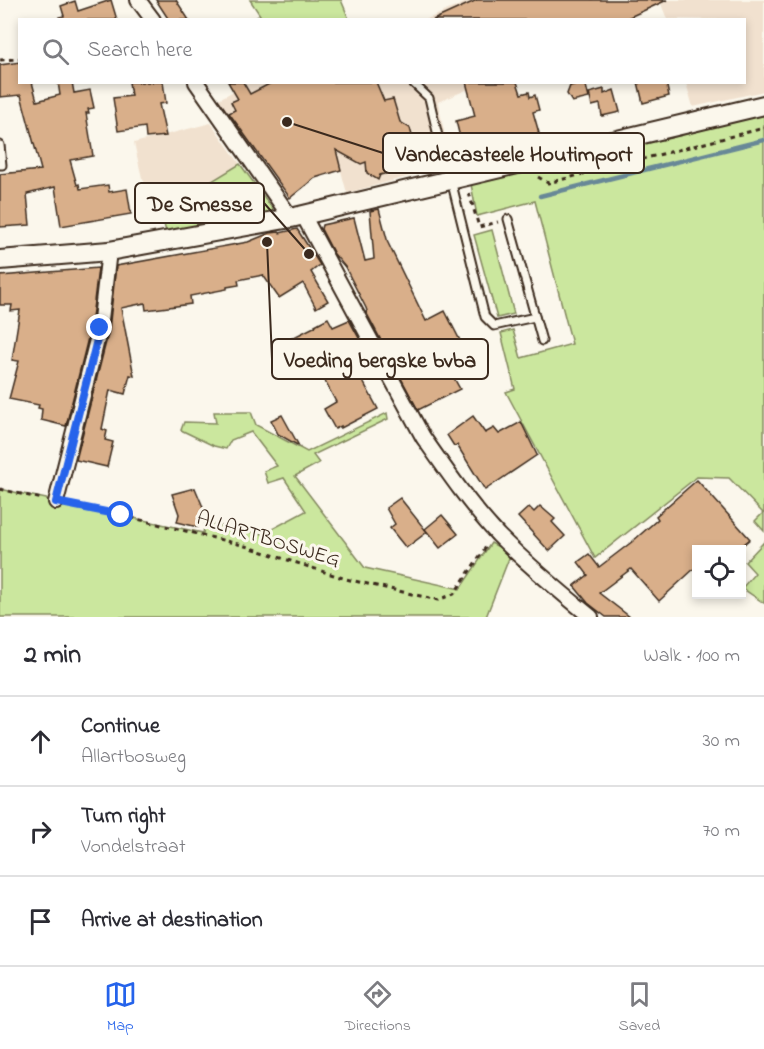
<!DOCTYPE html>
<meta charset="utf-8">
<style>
:root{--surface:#fff;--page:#f2f2f3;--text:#2b2b33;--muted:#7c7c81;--line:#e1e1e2;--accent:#2563eb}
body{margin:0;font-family:"Indie Flower",sans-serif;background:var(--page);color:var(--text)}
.controls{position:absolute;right:18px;bottom:18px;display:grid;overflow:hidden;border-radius:0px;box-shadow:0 3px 9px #0003}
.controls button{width:54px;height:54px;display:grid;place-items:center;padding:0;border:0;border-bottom:2px solid var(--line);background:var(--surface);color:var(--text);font:30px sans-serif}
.stop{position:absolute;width:18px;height:18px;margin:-14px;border:4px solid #2563eb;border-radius:50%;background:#fff}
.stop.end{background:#2563eb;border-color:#fff;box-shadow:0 2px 6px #0008}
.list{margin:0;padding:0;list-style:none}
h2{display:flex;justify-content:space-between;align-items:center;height:78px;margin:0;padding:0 24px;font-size:26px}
h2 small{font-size:20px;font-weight:400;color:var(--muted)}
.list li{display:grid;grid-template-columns:39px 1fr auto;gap:18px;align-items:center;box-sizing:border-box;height:90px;padding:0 24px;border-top:2px solid var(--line)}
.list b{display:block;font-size:22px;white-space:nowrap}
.list p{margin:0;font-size:20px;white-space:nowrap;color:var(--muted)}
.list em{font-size:20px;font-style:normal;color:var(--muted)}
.icon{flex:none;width:33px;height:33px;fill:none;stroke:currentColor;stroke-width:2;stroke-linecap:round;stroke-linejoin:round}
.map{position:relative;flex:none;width:764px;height:617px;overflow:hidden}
.search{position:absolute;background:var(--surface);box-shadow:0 3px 9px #0003;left:18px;right:18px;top:18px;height:66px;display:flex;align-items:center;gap:15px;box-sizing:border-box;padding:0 21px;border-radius:0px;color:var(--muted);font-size:22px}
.sheet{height:348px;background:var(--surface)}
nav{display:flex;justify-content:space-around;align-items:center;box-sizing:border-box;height:84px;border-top:2px solid var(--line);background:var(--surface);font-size:16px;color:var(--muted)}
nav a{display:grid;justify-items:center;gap:3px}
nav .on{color:var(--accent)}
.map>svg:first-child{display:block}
.built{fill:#f1e1cf}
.green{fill:#cbe79e;stroke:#83885e;stroke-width:1.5}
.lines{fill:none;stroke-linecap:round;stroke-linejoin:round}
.stream{stroke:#688897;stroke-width:4.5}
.building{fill:#d9af8a;stroke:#3b2a1e;stroke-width:1.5}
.service-casing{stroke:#3b2a1e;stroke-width:11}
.minor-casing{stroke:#3b2a1e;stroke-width:18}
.tertiary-casing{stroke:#3b2a1e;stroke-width:22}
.path{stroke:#3b2a1e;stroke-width:3;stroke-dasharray:4.5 4.5;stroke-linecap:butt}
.service{stroke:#fbf7ec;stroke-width:7}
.minor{stroke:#fbf7ec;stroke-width:14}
.tertiary{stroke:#fbf7ec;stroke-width:18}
.route{stroke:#2563eb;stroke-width:8}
.labels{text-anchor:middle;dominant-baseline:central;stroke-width:6;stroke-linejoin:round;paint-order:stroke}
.street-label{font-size:21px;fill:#3b2a1e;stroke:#fbf7ec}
.leader{fill:none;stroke:#3b2a1e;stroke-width:2}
.callout-dot{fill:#3b2a1e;stroke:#fbf7ec;stroke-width:2}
.callout{fill:#fbf7ec;stroke:#3b2a1e;stroke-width:2}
.callout-label{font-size:22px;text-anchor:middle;font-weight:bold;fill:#3b2a1e}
</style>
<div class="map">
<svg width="764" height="617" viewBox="0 0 764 617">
<rect width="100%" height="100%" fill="#fbf7ec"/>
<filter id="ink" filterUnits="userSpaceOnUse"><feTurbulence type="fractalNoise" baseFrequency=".0167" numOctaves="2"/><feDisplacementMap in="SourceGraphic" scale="12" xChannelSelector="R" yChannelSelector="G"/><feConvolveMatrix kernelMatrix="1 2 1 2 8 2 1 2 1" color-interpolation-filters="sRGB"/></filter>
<g filter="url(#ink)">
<!-- built -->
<g class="built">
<polygon points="471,0 764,0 764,91 693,107 686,83 744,82 744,20 667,19 661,4 628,19 425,20"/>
<polygon points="249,83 483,83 438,102 451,165 347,193 336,153 287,131 252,151 217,100"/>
<polygon points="211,123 240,164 161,212 142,178 134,143"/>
</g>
<!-- green -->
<g class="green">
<polygon points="250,0 341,0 349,19 254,19 260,15"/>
<polygon points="764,113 764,531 755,521 763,513 729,478 697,477 595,558 506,392 515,389 501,333 513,330 521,358 572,344 535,201 477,216 471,184 690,133"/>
<polygon points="240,164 275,212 264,215 254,201 247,203 255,216 166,232 161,212"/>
<polygon points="492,230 514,314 497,318 474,235"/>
<polygon points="214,412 251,412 256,425 307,452 387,413 388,419 313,455 319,463 295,476 365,568 460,589 491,543 511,553 486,617 0,617 0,489 203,533 205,523 263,534 306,511 284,478 268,483 264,471 277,466 251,432 231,440 226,449 214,446 181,430 184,422 216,423"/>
<polygon points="764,542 764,603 742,588 755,573 745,562"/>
</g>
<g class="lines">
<!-- stream -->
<polyline class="stream" points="540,196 764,140"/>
</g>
<!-- building -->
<g class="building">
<polygon points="111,0 117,20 60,20 59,17 64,16 61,6 75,1 78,11"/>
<polygon points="156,0 176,0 189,20 169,20"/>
<polygon points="477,0 667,0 623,20 433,20"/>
<polygon points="20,62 20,82 32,82 37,101 60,95 58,82 72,82 74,93 90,90 94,108 88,109 89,113 86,113 93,156 70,160 77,185 79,184 80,189 108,185 109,192 127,189 131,214 61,226 55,187 27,194 30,225 0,227 0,174 41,170 21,95 0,97 0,65"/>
<polygon points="129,82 163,82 166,103 159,104 166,136 146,138 145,127 118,131 113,98 131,96"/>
<polygon points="228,82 243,82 250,94 273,82 376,82 384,101 393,99 400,122 410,128 417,154 409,168 380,175 378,180 367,173 366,162 361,164 336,150 341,170 315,178 290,198 229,113 235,110 231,102 238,99"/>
<polygon points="466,82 517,82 521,94 529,92 530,97 535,95 539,110 533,112 539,133 536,134 538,143 466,162 456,121 475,116"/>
<polygon points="585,82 589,98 572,102 567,94 570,86"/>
<polygon points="638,82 666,82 669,96 643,103"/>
<polygon points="604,89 604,94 614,90 620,112 602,116 600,104 592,106 589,93"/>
<polygon points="379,209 388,243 426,321 445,311 474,368 454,378 460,389 418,410 366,312 367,311 366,308 345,267 334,254 321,229 322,225 354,218 365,261 374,259 370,211"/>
<polygon points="297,229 320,265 311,272 328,301 316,308 303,283 279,298 263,275 238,280 239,285 227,287 227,289 190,296 191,304 146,310 145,303 121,308 134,376 130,375 125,394 110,390 102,429 107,431 105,440 113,442 107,467 76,460 109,330 116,266 248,242 270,233 279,232 280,233"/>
<polygon points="98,268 91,326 66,426 41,420 42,409 38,408 39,405 9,399 19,361 12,360 20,310 11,311 12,305 0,305 0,276"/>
<polygon points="328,318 333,327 349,320 360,340 354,343 362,358 353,363 378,409 341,428 341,426 335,429 324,409 336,402 320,372 323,370 313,352 294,355 293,351 290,351 286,341 316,326 315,325"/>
<polygon points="282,415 299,446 278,434 271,420"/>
<polygon points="473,416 485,433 494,428 499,434 521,422 537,455 485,490 457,445 454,446 447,435"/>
<polygon points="697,480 750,539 738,549 696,549 696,567 659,601 631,569 599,593 630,617 606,617 588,603 574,586 588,575 578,562 589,554 599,567 633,541 658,519 656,516"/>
<polygon points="195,488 203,507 198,527 177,522 179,514 172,494"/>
<polygon points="400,498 427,532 406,548 390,528 395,524 386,508"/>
<polygon points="540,506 555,519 552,522 565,536 549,551 518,517 529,507 534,512"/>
<polygon points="442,515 458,534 440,548 425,529"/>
</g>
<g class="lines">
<defs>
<g id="service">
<polyline points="412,82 429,98 448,178"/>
<polyline points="0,145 2,165 0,165"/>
<polyline points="451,180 485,317 494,326 535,317"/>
<polyline points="508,219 542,341"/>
</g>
<g id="minor">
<polyline points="138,0 153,20"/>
<polyline points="196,82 291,218"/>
<path d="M303,215l120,222c23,33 47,68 75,98 29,29 61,56 93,82"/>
<polyline points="56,502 100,328 109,251"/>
</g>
<polyline id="tertiary" points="0,260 109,251 291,218 764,105"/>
</defs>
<!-- service casing -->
<use href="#service" class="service-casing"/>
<!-- minor casing -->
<use href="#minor" class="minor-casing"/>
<!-- tertiary casing -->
<use href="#tertiary" class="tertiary-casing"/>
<!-- path -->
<g class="path">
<polyline points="0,60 20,59"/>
<polyline points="538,177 548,183 764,128"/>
<polyline points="469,193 479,227 498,222"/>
<polyline points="0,489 42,499"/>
<polyline points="69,505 121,515 242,545 346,579 438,600 454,594 488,544"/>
</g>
<!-- service -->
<use href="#service" class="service"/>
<!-- minor -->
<use href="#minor" class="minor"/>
<!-- tertiary -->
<use href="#tertiary" class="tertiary"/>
</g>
</g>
<g class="lines" filter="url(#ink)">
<!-- route -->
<polyline class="route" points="100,328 56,502 121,515"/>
</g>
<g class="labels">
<!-- street labels -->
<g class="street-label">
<text transform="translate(268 540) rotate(17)">ALLARTBOSWEG</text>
</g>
</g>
<!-- callouts -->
<path class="leader" d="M287 122L383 153M309 254L264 203M267 242L272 359"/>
<g class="callout-dot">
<circle cx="287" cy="122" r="6"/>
<circle cx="309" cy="254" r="6"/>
<circle cx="267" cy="242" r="6"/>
</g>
<g class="callout">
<rect x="383" y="133" width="261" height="40" rx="6"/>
<rect x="135" y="183" width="129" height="40" rx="6"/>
<rect x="272" y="339" width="216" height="40" rx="6"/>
</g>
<g class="callout-label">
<text x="514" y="161">Vandecasteele Houtimport</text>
<text x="200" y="211">De Smesse</text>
<text x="380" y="367">Voeding bergske bvba</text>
</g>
</svg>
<div class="controls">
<button><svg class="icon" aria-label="locate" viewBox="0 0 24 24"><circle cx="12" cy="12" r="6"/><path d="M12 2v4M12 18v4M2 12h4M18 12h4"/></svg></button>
</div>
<div class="stop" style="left:121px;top:515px"></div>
<div class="stop end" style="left:100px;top:328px"></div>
<div class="search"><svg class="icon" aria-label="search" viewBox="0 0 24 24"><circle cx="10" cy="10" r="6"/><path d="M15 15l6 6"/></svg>Search here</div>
</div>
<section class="sheet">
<h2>2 min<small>Walk · 100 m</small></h2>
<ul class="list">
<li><svg class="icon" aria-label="ahead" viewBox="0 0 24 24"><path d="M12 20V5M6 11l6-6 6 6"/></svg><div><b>Continue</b><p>Allartbosweg</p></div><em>30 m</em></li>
<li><svg class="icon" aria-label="right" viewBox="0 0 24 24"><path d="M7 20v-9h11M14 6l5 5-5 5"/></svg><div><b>Turn right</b><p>Vondelstraat</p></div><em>70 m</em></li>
<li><svg class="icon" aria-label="arrive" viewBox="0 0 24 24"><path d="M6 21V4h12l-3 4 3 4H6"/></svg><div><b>Arrive at destination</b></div></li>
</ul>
</section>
<nav>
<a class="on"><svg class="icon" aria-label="map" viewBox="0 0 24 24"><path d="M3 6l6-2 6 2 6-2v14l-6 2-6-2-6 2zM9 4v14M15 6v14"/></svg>Map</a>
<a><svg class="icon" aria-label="directions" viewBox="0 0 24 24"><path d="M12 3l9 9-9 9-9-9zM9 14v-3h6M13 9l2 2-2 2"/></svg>Directions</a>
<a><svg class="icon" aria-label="saved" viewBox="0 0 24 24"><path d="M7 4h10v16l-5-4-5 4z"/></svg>Saved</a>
</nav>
